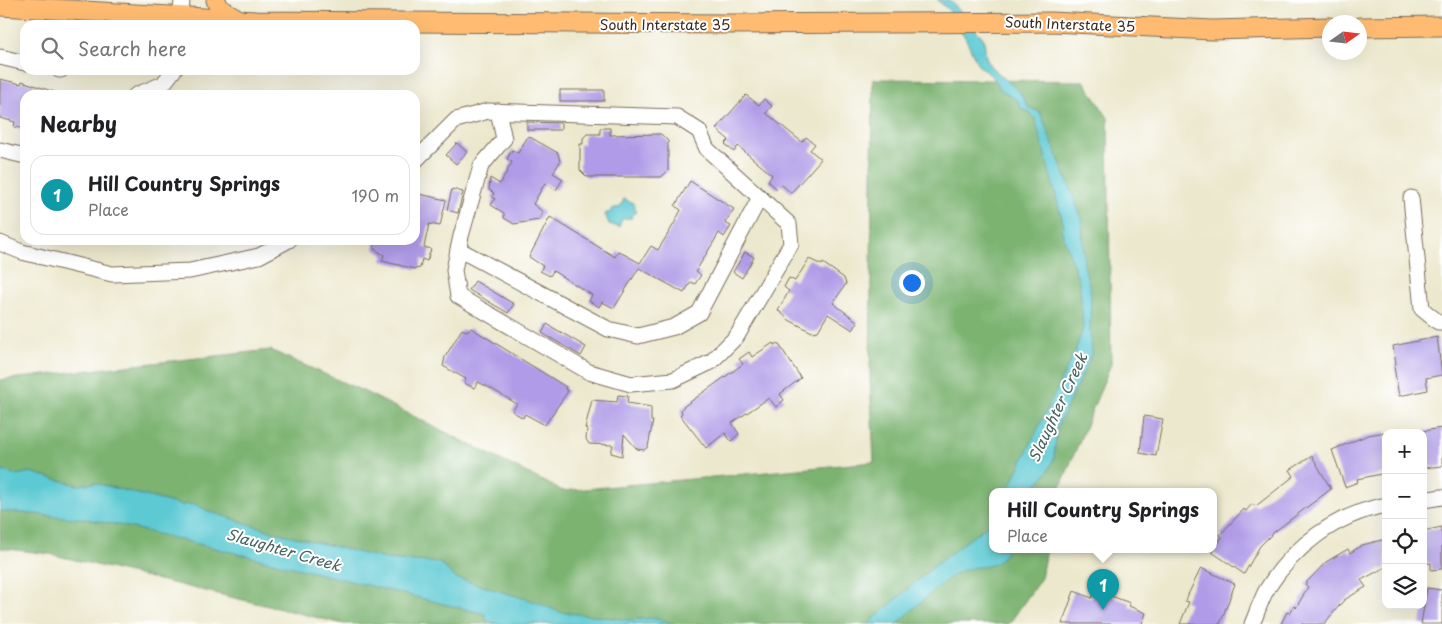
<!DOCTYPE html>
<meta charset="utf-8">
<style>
:root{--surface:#fff;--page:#f2f2f2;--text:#202124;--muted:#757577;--line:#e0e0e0;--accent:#1a73e8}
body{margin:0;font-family:"Playpen Sans",sans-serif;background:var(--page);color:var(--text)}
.controls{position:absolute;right:15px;bottom:15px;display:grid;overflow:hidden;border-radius:10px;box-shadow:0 5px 20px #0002}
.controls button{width:45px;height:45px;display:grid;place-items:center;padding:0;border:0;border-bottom:1px solid var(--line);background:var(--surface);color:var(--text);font:25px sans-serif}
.compass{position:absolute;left:1322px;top:15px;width:45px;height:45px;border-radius:50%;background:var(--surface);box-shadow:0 5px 20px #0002;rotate:76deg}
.you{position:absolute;left:911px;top:282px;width:18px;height:18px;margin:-12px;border:4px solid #fff;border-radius:50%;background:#1a73e8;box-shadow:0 0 0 8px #1a73e833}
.badge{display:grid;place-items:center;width:32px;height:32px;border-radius:50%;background:var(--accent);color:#fff;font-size:16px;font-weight:700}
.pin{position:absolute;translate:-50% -41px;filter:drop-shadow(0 1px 2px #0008)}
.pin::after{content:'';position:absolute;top:26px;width:18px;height:15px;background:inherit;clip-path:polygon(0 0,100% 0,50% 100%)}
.popup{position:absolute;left:989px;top:488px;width:228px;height:65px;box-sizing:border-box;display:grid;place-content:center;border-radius:10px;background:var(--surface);filter:drop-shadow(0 1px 4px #0005);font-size:16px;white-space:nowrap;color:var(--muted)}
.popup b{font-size:19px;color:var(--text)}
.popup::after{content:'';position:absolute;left:50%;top:100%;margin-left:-10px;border:10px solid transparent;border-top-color:var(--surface)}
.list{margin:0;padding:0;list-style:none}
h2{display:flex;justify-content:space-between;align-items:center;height:65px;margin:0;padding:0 20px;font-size:21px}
h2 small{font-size:16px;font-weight:400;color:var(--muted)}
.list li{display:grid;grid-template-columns:32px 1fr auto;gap:15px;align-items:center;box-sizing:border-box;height:80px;margin:0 10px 10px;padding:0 10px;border:1px solid var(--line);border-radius:15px}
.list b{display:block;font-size:19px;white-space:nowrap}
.list p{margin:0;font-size:16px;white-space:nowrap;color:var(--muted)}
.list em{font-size:16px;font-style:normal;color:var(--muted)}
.icon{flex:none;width:28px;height:28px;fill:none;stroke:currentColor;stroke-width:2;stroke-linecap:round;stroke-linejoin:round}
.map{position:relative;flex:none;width:1442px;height:624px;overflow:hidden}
.search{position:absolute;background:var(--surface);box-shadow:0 5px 20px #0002;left:20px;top:20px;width:400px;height:55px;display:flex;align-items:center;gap:12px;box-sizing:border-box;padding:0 18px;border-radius:15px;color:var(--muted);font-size:19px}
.panel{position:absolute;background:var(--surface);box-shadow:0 5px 20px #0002;left:20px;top:90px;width:400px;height:155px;border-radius:15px}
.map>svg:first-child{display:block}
.forest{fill:#7bb371;stroke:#5b6e48}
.water{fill:#5cc9d3;stroke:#4c7a78}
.building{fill:#af9be7}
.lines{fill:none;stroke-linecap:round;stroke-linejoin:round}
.minor-casing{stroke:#796c5b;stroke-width:17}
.major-casing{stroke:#796c5b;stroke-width:21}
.minor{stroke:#fff;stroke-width:15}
.major{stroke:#ffbb71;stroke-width:19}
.labels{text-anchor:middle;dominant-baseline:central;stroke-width:4;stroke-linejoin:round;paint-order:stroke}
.street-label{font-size:14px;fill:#3b2a1e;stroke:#fff}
.water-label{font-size:15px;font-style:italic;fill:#47625d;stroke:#fff}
</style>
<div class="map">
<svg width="1442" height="624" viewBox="0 0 1442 624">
<rect width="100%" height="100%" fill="#fff"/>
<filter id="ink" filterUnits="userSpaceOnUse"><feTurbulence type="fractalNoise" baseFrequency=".02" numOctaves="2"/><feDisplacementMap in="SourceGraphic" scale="10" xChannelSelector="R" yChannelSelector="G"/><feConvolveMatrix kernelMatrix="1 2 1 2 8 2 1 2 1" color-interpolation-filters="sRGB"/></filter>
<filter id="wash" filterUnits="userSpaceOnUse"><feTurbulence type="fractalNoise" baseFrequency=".0096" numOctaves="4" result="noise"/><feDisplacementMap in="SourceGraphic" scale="20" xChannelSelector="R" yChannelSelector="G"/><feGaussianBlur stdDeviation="1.12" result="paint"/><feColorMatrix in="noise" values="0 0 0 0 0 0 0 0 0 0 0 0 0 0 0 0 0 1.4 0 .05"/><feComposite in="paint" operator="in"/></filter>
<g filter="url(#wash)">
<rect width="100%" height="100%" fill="#ece8cd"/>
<!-- forest -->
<polygon class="forest" points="873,79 1084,81 1108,118 1111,364 1059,491 993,491 993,549 1046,549 1041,578 1009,624 344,624 50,554 0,548 0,380 270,350 365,392 563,491 874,462 870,378"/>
<!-- water -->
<g class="water">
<polygon points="937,0 950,0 984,39 986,57 990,66 1020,92 1028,107 1040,112 1082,218 1084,265 1091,292 1090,329 1092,350 1088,363 1057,427 1054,458 1048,471 1031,491 1008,491 1075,351 1083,328 1080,285 1061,229 1064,226 1035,118 1029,112 1022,109 1018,101 1000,89 993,77 978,65 966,39 948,9"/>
<polygon points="624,199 633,203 637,212 631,215 632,218 622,219 619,227 609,224 605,214 612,211 611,209 620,207"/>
<polygon points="0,470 16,475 30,472 77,485 95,483 181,505 195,504 208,511 271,531 386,559 440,563 456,578 536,602 560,612 629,620 653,618 676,624 500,624 487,621 485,614 124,526 86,519 0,511"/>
<path d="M993,521v28h14c-11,24 -26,14 -46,22 -14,5 -50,41 -64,53h-29l66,-58z"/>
</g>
<g id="blocks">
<!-- building -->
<g class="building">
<polygon points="0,79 21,84 22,81 57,93 57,95 25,95 25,129 14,127 15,122 0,118"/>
<rect x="560" y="90" width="44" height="11"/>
<polygon points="746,95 759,105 764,99 772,106 766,113 802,142 806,137 815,144 810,150 821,159 791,193 781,184 777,189 768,181 772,175 738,146 734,152 725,144 729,140 716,129"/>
<polygon points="527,122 561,123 561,130 527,130"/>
<polygon points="600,128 610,128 610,135 661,134 668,141 668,171 661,177 587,177 580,170 580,144 583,144 583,138 587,134 600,134"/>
<polygon points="528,136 558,153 560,162 553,173 563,179 556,190 545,183 533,204 543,212 539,220 514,224 504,218 504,213 491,205 495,199 492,197 494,193 489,190 490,178 500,184 512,162 507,159 512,150 518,153"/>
<polygon points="457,143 467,152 456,164 446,155"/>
<polygon points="690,181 734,209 725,223 731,226 724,237 719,233 696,271 701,275 695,284 691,282 684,293 639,268 614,308 602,302 599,307 589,301 592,295 553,271 550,276 540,271 543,266 529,257 550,217 615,257 618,251 640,263 651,246 658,250 674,224 681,210 675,206"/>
<polygon points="452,189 463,192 458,213 447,210"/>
<polygon points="415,193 446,200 440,226 429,224 424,247 431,249 427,261 422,259 420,268 415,269 382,261 384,255 374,249 376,240 415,240"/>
<polygon points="745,252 754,257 742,278 733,272"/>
<polygon points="809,259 822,265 823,263 844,278 846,284 833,303 858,322 853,330 828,314 818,331 812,332 789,320 778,310 789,291 784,287 789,278 795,281"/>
<polygon points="475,281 514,304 508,313 469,290"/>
<polygon points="547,324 586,347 581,356 542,333"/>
<polygon points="471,328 566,387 565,389 568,391 545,425 525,414 523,418 512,411 517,404 490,388 478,382 474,388 464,383 466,379 443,366 445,357 462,329 466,331"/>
<polygon points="1437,337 1442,375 1426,378 1428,390 1399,396 1394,367 1396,364 1393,346"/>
<polygon points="773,343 774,345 778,343 801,378 780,394 784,400 776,407 769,398 732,423 739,434 731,441 725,433 706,448 680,415 682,413 681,410 683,407 743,364 739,359 749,352 752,357"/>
<polygon points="618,395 628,396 627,403 651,407 651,421 653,421 648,447 644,450 637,449 624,434 622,456 611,453 613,445 589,444 586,439 587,429 585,428 592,400 617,402"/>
<polygon points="1144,416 1163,419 1156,456 1140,453"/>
<polygon points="1442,428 1442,466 1423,468 1423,431"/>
<polygon points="1386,432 1386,473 1357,479 1358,482 1345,487 1332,450 1368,435"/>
<polygon points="1312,456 1331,489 1274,532 1260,546 1244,574 1212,552 1222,537 1220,535 1244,509 1246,511 1252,504 1256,506 1294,476 1290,470"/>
<polygon points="1442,527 1442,569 1431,570 1431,563 1423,564 1423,531"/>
<polygon points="1386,539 1386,567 1361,580 1366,587 1344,600 1324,624 1281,624 1287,612 1290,613 1294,606 1296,608 1308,587 1305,584 1326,562 1348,549 1350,553 1362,545"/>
<polygon points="1201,568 1235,584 1220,624 1180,624 1189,602 1185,601"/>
<polygon points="1427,588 1442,590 1442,624 1421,624"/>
<polygon points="1095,590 1130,603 1129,606 1146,613 1142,624 1062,624 1074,591 1092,598"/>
</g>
</g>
</g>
<g filter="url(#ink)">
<use href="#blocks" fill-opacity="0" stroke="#796c5b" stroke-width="1"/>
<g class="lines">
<defs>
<g id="minor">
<polyline points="180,25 182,0"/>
<polyline points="0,57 25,63"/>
<polyline points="59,70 61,70"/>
<polyline points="136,95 163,84 174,70"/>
<polyline points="0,150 25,156"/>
<polyline points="415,161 456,120 488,111 677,117 699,131 707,149 789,224 791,244 737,336 711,362 673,380 631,384 589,372 458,296 454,270 461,236 481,166 504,139 498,111"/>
<polyline points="1411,198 1422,309 1438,322 1442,322"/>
<polyline points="0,243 22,252 112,274 190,271 259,256 289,240"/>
<polyline points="458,249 608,329 638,336 674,327 699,313 760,197"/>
<polyline points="1423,500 1442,497"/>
<path d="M1252,624c5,-11 9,-25 15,-35 27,-43 68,-74 119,-84"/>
</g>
<g id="major">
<polyline points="216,0 219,8 238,19"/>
<polyline points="0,6 255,21 732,24 1052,22 1212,30 1330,27"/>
<polyline points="1360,27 1442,26"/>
</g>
</defs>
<!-- minor casing -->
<use href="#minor" class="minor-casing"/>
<!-- major casing -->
<use href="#major" class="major-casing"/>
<!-- minor -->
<use href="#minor" class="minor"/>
<!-- major -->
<use href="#major" class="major"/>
</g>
</g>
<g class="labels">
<!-- street labels -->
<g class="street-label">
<text x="665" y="24">South Interstate 35</text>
<text transform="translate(1070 24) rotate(2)">South Interstate 35</text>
</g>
<!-- water labels -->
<g class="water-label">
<text transform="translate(1057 407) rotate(-65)">Slaughter Creek</text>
<text transform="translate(284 549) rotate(16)">Slaughter Creek</text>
</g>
</g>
</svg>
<div class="controls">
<button>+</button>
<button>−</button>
<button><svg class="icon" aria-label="locate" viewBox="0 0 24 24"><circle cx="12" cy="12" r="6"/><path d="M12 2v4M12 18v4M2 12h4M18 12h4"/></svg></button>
<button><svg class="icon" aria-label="layers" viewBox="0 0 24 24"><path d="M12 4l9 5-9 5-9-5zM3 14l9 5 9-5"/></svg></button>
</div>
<svg class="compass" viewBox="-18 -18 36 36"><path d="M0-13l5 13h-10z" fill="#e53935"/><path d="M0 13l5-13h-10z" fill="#757577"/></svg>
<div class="you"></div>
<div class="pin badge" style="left:1103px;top:610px;background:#0f9aa8">1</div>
<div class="popup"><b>Hill Country Springs</b>Place</div>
<div class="search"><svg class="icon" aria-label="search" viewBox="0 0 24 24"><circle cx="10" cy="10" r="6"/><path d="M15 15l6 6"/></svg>Search here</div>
<section class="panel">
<h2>Nearby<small></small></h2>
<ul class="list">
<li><span class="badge" style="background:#0f9aa8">1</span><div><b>Hill Country Springs</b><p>Place</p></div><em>190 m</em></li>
</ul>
</section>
</div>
